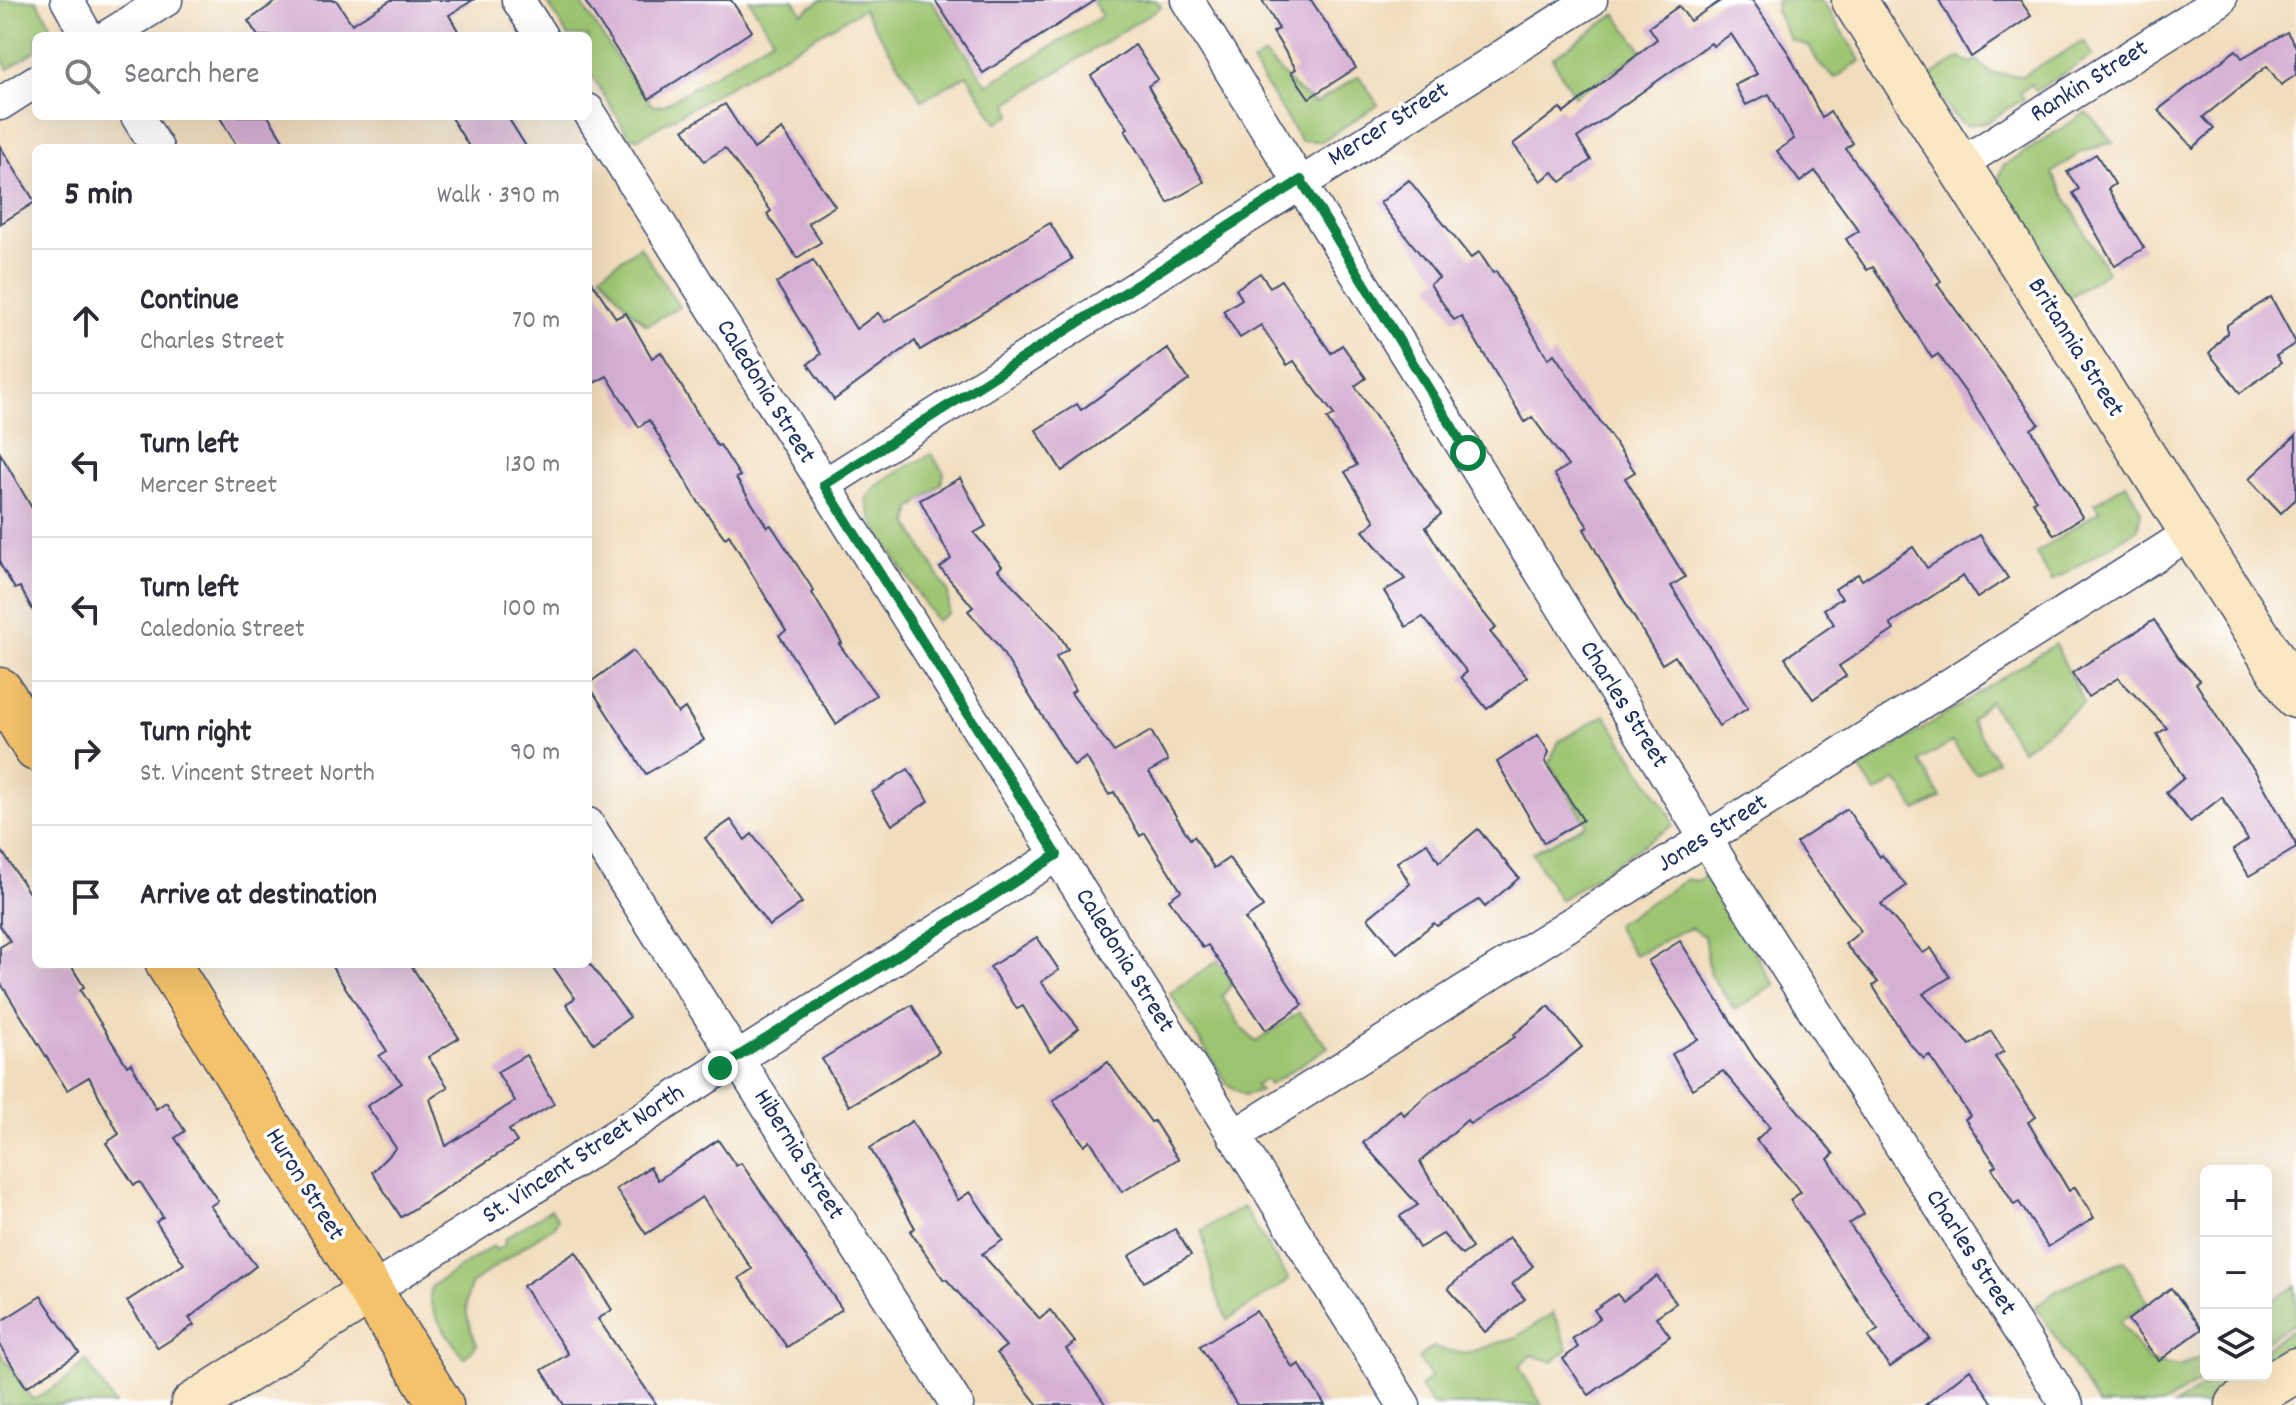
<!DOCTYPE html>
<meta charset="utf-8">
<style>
:root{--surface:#fff;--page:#f2f2f3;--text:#2b2b33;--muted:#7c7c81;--line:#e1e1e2}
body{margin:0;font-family:Dekko,sans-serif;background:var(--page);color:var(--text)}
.controls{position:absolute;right:24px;bottom:24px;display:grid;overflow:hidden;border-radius:12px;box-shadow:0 8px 32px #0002}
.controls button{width:72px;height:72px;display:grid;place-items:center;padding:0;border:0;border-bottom:2px solid var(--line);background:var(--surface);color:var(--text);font:40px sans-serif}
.stop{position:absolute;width:24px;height:24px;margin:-18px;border:6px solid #0b8043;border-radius:50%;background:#fff}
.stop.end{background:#0b8043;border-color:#fff;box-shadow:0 2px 8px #0008}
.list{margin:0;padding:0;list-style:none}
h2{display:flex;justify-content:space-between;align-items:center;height:104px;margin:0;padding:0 32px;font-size:34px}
h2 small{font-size:26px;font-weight:400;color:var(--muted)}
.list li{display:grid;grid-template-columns:52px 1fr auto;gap:24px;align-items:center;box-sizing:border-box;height:144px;padding:0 32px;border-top:2px solid var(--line)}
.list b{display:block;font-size:30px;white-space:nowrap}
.list p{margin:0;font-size:26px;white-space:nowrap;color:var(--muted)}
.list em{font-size:26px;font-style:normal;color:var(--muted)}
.icon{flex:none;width:44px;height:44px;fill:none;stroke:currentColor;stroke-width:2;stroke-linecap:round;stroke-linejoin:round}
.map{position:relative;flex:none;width:2296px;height:1405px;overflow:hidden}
.search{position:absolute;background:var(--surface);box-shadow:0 8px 32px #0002;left:32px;top:32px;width:560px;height:88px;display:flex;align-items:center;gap:20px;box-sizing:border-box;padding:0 28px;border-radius:12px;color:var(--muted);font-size:30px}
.panel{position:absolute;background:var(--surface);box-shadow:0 8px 32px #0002;left:32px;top:144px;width:560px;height:824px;border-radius:12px}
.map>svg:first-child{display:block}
.green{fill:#9dc470;stroke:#5c7a67;stroke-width:2}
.building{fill:#d6b0d3}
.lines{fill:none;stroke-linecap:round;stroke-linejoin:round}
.street-casing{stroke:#3b496c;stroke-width:35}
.secondary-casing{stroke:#3b496c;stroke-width:47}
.primary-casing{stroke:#3b496c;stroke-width:47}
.street{stroke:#fff;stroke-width:32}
.secondary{stroke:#fae7c3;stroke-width:44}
.primary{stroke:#f3c26a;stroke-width:44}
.route{stroke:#0b8043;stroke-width:10}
.labels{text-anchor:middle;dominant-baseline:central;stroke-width:7;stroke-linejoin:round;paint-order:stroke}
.street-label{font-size:26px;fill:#1b2f5e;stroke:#fff}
</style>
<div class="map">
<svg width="2296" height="1405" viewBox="0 0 2296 1405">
<rect width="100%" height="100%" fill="#fff"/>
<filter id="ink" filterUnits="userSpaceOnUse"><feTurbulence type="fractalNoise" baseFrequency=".0125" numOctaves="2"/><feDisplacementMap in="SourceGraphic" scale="16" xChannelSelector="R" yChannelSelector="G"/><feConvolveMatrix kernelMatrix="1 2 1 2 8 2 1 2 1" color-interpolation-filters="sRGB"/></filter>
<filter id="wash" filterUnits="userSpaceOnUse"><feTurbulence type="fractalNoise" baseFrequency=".006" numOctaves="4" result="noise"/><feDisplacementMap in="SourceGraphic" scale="32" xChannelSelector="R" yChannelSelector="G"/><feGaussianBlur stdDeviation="1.8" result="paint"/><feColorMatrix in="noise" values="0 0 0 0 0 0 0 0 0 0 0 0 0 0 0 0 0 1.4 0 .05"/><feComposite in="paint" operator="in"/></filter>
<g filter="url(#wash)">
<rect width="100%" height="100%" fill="#f1ddbc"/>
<!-- green -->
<g class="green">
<path d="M0,0h36c7,12 17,22 16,36h-16v14l-28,19 -8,-16z"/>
<polygon points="546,0 579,0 624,69 653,106 664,105 773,38 749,0 794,0 802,13 821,0 931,0 987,85 1102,16 1092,0 1156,0 1161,7 1008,103 1012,115 997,123 967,75 922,100 863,9 637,139 635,136 631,139 588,69 588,36 568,36"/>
<polygon points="1777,0 1822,0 1861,61 1835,78 1819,64 1810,47 1790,39 1776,11"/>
<polygon points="1616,14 1643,52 1574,96 1552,58"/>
<polygon points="2084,41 2093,55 2036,91 2031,84 2020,93 2024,98 1989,121 1965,126 1951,113 1928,77 1960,58 1971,63 1977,60 1990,73 2022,76"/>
<path d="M1264,55c17,16 32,38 52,48l43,-27 19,29 -56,36h-21l-49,-78z"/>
<polygon points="2087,112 2113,142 2081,152 2052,173 2107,272 2068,298 1998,181 2003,166"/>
<polygon points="640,246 679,307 647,325 629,309 601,274"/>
<path d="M931,454l13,19 -3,11 -30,25 -2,16 39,67 1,21 -13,8 -61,-94 -9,-27c10,-21 45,-34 65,-46z"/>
<polygon points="2126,484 2141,511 2138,529 2052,581 2036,553 2099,511 2095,503"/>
<polygon points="2055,644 2084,703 2022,750 1989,701 1971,721 1997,761 1976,774 1952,742 1920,761 1941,798 1917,811 1896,780 1876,793 1860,769"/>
<polygon points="1605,715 1670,815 1673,825 1560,900 1532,853 1587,824 1549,763 1559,741"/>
<path d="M1706,876l69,109 -40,25 -25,-36 -6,-38 -12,-8c-21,5 -37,20 -58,27l-19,-30 72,-46 9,2z"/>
<polygon points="1254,957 1229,977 1232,984 1222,996 1241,1027 1256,1042 1299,1012 1328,1047 1269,1085 1265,1079 1255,1085 1260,1091 1244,1095 1227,1084 1170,993 1221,959"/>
<polygon points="1243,1207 1289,1280 1227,1320 1215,1291 1202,1230"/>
<path d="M551,1209l7,10 -3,6 -83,58c-11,23 -4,40 5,62l-13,13c-12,-19 -41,-49 -32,-72l61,-40 3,4 9,-5 -1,-6z"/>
<polygon points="2124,1260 2148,1303 2120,1322 2148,1361 2180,1367 2206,1353 2206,1375 2210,1375 2162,1405 2098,1405 2036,1306 2056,1291"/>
<polygon points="2296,1286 2296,1322 2266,1341 2266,1304"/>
<polygon points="1553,1313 1568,1349 1553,1362 1531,1355 1519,1367 1542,1405 1432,1405 1420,1387 1431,1377 1419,1359 1432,1347 1465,1354 1516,1337"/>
<polygon points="2296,1328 2296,1350 2266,1368 2266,1347"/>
<polygon points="0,1352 33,1400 64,1381 86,1360 115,1405 0,1405"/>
<polygon points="2222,1375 2255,1375 2206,1405 2174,1405"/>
</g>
<g id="blocks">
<!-- building -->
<g class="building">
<polygon points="278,0 336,0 352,24 391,0 473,0 449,15 461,36 258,36 248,21"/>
<polygon points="584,0 731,0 752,31 649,99"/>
<polygon points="935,0 1096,0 983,73"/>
<polygon points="1262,0 1311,0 1356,68 1309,98 1291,72 1296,69 1273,32 1279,29"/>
<polygon points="1722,0 1752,0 1789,54 1822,118 1830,112 1853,143 1846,149 1922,253 1941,281 1937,284 2039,424 2031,429 2082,517 2054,535 2033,502 2036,500 1971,400 1938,354 1932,358 1873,267 1867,270 1846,239 1859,231 1815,171 1800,182 1777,151 1794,139 1769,94 1746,105 1735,85 1757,74 1731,34 1713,46 1711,43 1577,138 1591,160 1561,182 1553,172 1541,181 1513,144 1560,108 1564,113 1657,39 1649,27 1679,6 1690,21"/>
<polygon points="1939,0 2020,0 2031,16 1971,57"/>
<polygon points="2287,32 2296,47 2296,75 2281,85 2267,66 2203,117 2214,129 2193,148 2158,110 2236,50 2242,58"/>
<polygon points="1135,45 1158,79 1148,86 1204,182 1168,203 1125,130 1128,128 1091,76"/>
<polygon points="725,104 754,149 782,129 835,206 808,223 821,242 797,258 767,214 771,211 725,148 704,161 684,129"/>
<polygon points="219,116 268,116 288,148 238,148"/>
<polygon points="450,116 507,116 527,148 470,148"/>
<polygon points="0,146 35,202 0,224"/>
<polygon points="2096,154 2115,184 2108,189 2144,248 2115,266 2073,193 2079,189 2067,172"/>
<polygon points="1409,180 1471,258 1479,252 1493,273 1496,271 1548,359 1554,354 1635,472 1625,478 1685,577 1671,586 1748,708 1719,726 1675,656 1662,664 1609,575 1584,529 1588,527 1554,474 1568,466 1532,417 1525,422 1461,316 1454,320 1430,284 1439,278 1380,203"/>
<polygon points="1050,223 1072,259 920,350 915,341 834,400 808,364 821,354 776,283 813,260 856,329 878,313 885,322"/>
<polygon points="1260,273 1270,287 1281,280 1331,353 1342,345 1366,378 1355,386 1441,514 1426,527 1461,585 1496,628 1490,632 1527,677 1487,709 1461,677 1467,672 1423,617 1406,627 1384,591 1405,579 1363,531 1375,521 1345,472 1357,465 1327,419 1334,415 1294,361 1287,365 1261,325 1240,338 1223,311 1242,299 1236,289"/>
<polygon points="588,276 616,318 626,313 652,358 661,352 717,446 720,445 740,476 736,478 767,527 771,525 814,591 812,593 842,643 839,644 876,695 836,724 779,635 786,631 729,535 725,538 699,503 649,420 639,427 607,376 588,386"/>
<polygon points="2271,297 2296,343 2276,356 2281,363 2240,393 2209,353 2227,333 2227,325"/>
<polygon points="1167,348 1189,380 1062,471 1036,430 1077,404 1081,410"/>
<polygon points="2296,435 2296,499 2281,513 2249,479"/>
<polygon points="0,453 36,515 36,616 20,587 15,589 0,564"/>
<polygon points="960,478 986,526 974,533 1002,566 998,570 1056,630 1068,649 1056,657 1075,690 1071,693 1114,752 1151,731 1168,761 1149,772 1190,839 1194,836 1214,868 1229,858 1263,907 1245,919 1303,1005 1266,1030 1208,945 1203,948 1169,899 1181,891 1145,833 1140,836 1114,792 1109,795 1086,757 1074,766 997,644 968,611 973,607 940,568 951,559 920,500"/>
<polygon points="1980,535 2008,578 1977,598 1963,576 1890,624 1894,630 1839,666 1846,676 1813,699 1785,658 1834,624 1824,609 1842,598 1835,589 1858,574 1862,580 1913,547 1927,568"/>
<polygon points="2154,620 2179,658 2200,680 2196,683 2232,741 2255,771 2296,843 2296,848 2249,876 2233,850 2248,840 2222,797 2190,822 2166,793 2184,778 2157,734 2167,728 2118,678 2088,697 2072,673"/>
<polygon points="633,651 678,713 685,708 704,740 646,774 588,684"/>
<polygon points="1538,735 1549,752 1545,762 1583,820 1544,843 1497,762"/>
<polygon points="908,769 929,801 892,825 872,792"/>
<polygon points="1847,809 1880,857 1882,855 1906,886 1881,904 1923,953 1931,948 1950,977 1923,994 1970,1045 1991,1031 2004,1051 1995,1057 2036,1117 2028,1122 2069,1191 2075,1187 2094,1218 2048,1247 2019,1202 2014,1205 1992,1168 1996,1165 1965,1119 1970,1116 1929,1055 1924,1059 1909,1043 1873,986 1878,982 1845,944 1861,931 1796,843"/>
<polygon points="731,820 745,840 752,834 802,903 769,926 705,838"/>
<polygon points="1478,829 1519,878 1485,907 1479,900 1437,926 1434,923 1397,953 1368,918 1410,884 1397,862 1427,843 1439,862"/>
<polygon points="0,848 36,904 36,964 70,964 84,987 80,990 127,1066 131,1063 156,1109 166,1102 185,1131 175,1138 218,1201 210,1206 256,1266 189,1318 194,1325 158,1348 127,1301 184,1264 156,1222 163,1217 140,1182 134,1185 106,1143 119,1134 89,1077 67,1090 0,982 0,947 10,941 0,926"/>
<polygon points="1037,937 1059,970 1041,982 1079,1028 1050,1052 1023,1006 1017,1009 990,967"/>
<polygon points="1680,941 1755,1059 1834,1154 1828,1159 1864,1214 1849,1224 1930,1339 1890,1367 1868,1337 1878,1330 1790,1200 1801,1192 1756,1140 1770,1127 1723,1071 1692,1089 1672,1054 1698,1039 1648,961"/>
<polygon points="330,964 410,964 459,1038 428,1057 448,1087 430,1099 446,1146 515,1101 497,1072 526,1055 554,1104 509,1130 517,1142 401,1217 372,1172 396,1148 367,1106 402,1083 379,1056 387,1051"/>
<polygon points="551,964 590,964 630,1017 594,1043 566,1004 575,998"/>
<polygon points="912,1005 939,1052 849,1106 822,1059"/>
<polygon points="1549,1006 1582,1047 1546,1076 1470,1124 1467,1120 1420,1162 1472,1248 1462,1255 1443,1234 1419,1248 1400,1216 1418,1205 1363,1143 1400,1110 1404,1115 1429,1093 1515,1037 1513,1035"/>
<polygon points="1108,1062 1151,1122 1154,1121 1178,1159 1122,1192 1090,1140 1084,1145 1053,1101"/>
<polygon points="912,1121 958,1200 970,1192 1003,1240 982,1254 1040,1319 1050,1310 1075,1342 1066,1349 1106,1405 1038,1405 997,1353 1006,1346 946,1279 944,1280 910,1231 915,1228 870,1148"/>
<polygon points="718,1140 736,1166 741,1163 842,1309 787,1347 739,1278 752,1269 702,1197 646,1234 616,1189 650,1167 658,1180"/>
<polygon points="1175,1229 1191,1255 1144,1282 1129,1256"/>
<polygon points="1509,1237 1533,1266 1512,1284 1525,1299 1485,1332 1448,1288"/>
<polygon points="576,1252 612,1310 598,1319 657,1405 564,1405 542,1370 568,1354 523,1286"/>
<polygon points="1657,1276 1676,1303 1656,1317 1670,1336 1589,1395 1563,1359 1578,1347 1572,1339 1600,1318 1594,1310 1617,1294 1623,1301"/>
<polygon points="2171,1288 2202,1329 2159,1361 2128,1320"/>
<polygon points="41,1296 79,1353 26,1387 0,1346 0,1322"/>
<polygon points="1256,1311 1293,1368 1299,1364 1325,1405 1237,1405 1200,1346"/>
<polygon points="1970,1369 1994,1405 1925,1405"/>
</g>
</g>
</g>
<g filter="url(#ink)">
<use href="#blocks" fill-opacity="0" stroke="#3b496c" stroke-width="2"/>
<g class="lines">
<defs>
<g id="street">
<polyline points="67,0 87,36"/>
<polyline points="518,0 541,36"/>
<polyline points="1187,0 1743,899 2067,1405"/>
<polyline points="108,36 166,0"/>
<polyline points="0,104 36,81"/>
<polyline points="588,110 1404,1405"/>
<polyline points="137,116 157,148"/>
<polyline points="1959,165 2220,0"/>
<polyline points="824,485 1591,0"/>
<polyline points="588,824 957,1405"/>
<polyline points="1234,1136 2192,532"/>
<polyline points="371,1291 1057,855"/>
</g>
<g id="secondary">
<polyline points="1854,0 2296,696"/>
<polyline points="193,1405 371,1291"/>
<polyline points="2238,1405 2296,1370"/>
</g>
<g id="primary">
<polyline points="0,690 36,749"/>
<polyline points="168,964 441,1405"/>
</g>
</defs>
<!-- street casing -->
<use href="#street" class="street-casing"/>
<!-- secondary casing -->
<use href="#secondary" class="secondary-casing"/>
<!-- primary casing -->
<use href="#primary" class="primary-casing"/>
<!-- street -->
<use href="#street" class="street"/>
<!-- secondary -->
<use href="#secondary" class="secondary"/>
<!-- primary -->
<use href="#primary" class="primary"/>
</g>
</g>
<g class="lines" filter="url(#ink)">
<!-- route -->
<polyline class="route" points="720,1068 1057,855 824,485 1301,180 1468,453"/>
</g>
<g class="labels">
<!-- street labels -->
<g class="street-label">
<text transform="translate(2090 82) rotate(-32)">Rankin Street</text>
<text transform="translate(1389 125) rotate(-32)">Mercer Street</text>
<text transform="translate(2075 348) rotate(58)">Britannia Street</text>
<text transform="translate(765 392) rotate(58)">Caledonia Street</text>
<text transform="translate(1623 705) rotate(58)">Charles Street</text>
<text transform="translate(1713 834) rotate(-32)">Jones Street</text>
<text transform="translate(1124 961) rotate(58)">Caledonia Street</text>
<text transform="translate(584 1155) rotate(-33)">St. Vincent Street North</text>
<text transform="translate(798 1155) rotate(58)">Hibernia Street</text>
<text transform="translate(304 1185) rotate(58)">Huron Street</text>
<text transform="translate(1970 1253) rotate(57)">Charles Street</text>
</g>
</g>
</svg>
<div class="controls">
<button>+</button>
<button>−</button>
<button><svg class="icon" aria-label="layers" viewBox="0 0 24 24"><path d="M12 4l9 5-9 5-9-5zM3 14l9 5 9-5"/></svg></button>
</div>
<div class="stop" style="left:1468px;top:453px"></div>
<div class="stop end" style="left:720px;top:1068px"></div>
<div class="search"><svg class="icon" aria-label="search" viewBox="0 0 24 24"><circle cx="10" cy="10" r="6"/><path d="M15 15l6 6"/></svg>Search here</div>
<section class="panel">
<h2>5 min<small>Walk · 390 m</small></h2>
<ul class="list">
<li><svg class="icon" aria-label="ahead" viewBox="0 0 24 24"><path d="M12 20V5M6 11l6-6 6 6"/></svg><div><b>Continue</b><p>Charles Street</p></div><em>70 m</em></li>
<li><svg class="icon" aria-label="left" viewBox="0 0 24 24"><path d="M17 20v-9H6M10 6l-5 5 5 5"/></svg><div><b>Turn left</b><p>Mercer Street</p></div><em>130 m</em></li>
<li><svg class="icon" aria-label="left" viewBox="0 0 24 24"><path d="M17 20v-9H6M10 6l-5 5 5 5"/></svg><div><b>Turn left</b><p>Caledonia Street</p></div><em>100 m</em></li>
<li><svg class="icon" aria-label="right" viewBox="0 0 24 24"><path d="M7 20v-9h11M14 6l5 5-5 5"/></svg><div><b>Turn right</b><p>St. Vincent Street North</p></div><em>90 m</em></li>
<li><svg class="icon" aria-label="arrive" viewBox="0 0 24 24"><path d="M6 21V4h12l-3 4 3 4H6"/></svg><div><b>Arrive at destination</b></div></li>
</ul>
</section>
</div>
